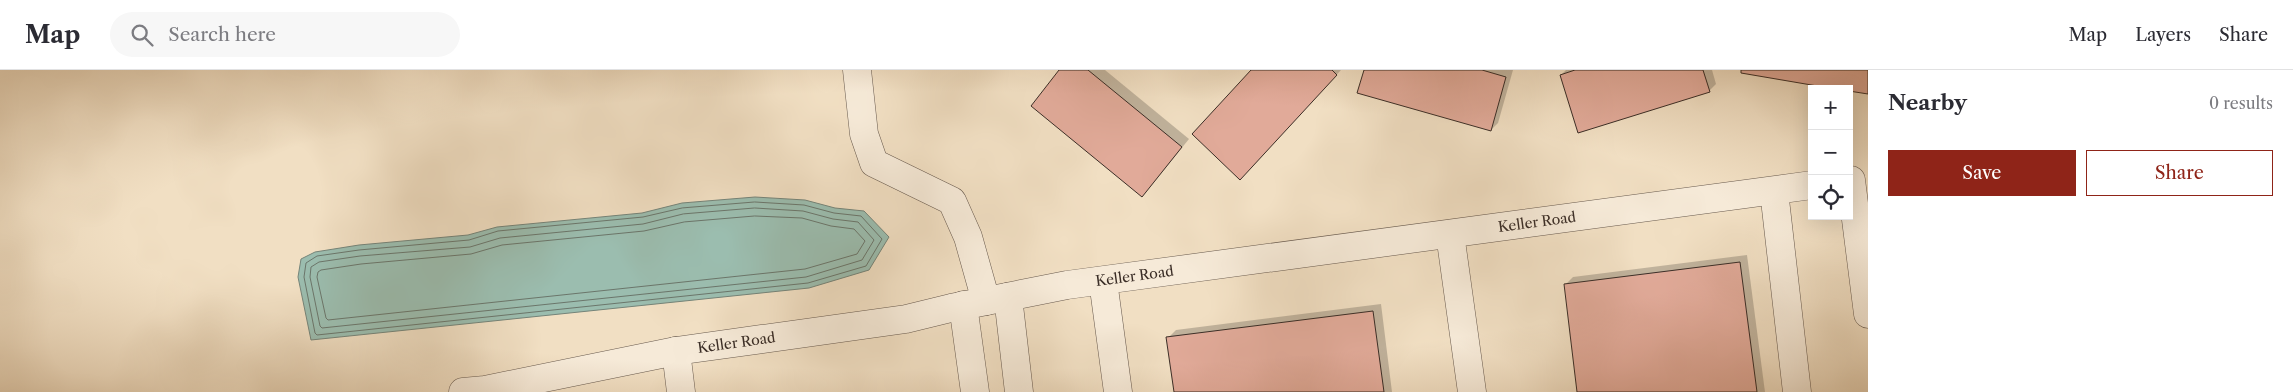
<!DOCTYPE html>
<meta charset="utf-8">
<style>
:root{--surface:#fff;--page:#f7f7f7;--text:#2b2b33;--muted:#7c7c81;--line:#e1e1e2;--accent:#8f2418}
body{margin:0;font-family:"Libre Caslon Text",serif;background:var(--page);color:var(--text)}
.controls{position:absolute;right:15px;top:15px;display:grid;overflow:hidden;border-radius:0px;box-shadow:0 5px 20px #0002}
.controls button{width:45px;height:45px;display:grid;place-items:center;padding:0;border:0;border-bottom:1px solid var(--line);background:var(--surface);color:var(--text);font:25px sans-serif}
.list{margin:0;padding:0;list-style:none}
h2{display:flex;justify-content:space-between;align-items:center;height:65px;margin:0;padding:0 20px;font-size:21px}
h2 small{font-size:16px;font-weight:400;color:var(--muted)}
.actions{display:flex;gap:10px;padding:15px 20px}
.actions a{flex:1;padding:11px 0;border:1px solid var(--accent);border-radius:0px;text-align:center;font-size:18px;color:var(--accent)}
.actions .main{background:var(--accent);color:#fff}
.icon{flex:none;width:28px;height:28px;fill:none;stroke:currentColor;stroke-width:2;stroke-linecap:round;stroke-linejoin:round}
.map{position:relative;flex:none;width:1868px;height:322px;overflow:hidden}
header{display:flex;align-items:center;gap:30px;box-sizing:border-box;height:70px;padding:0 25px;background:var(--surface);border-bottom:1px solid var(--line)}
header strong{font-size:24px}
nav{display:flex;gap:28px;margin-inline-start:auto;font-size:18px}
.search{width:350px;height:45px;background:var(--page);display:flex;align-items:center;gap:12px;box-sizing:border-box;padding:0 18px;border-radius:28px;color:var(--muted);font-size:19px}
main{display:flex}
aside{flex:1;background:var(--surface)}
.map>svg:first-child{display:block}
.water{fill:#9bbdaf;stroke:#758479}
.shadow{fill:#0003}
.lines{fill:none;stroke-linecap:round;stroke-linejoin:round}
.shore{stroke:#6b766b;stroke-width:1}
.building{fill:#e1aa99;stroke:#3b2e27}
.minor-casing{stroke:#685a4e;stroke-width:29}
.minor{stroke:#f6ead8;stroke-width:28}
.labels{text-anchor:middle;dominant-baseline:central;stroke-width:4;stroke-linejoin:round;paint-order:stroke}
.street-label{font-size:14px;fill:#3b2e27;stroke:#f6ead8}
</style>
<header>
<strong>Map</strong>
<div class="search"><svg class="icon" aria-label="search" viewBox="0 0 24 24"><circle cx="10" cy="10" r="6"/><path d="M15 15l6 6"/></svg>Search here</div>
<nav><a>Map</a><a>Layers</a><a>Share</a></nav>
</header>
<main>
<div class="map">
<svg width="1868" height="322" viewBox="0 0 1868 322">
<rect width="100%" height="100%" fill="#f1dfc3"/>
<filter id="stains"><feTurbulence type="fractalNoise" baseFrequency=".004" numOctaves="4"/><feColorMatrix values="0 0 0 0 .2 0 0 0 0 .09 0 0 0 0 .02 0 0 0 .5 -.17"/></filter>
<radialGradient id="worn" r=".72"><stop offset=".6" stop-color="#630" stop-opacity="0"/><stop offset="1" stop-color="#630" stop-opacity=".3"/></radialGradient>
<!-- water -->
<polygon class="water" points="755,127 805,130 835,138 864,141 889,167 869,200 809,218 311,270 298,207 301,189 315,182 359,175 468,165 497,157 642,143 682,133"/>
<!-- shadow -->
<g class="shadow">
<polygon points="1061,0 1105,0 1189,69 1150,117"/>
<polygon points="1253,0 1341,0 1248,101"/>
<polygon points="1365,0 1513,0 1498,53 1491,60"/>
<polygon points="1566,0 1712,0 1716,14 1709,21 1561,5"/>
<polygon points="1747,185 1765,322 1578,322 1565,215 1573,207"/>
<polygon points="1381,234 1392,322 1175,322 1168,268 1176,260"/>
</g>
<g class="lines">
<!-- shore -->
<g class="shore">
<polygon points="755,132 804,135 834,143 861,146 882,169 866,196 808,213 317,265 315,263 304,207 306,193 317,186 359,180 469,170 498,161 643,147 682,138"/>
<polygon points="755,138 803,141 833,149 858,152 874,170 862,190 806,207 322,258 320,256 310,207 311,197 319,192 360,186 470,177 500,168 643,154 683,144"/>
<polygon points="755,146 802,148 831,156 854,159 865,171 857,184 805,199 328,250 326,248 317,207 318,202 321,200 361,194 471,184 502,175 644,161 684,152"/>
</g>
</g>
<!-- building -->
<g class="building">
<polygon points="1059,0 1088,0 1182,77 1142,127 1031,36"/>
<polygon points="1251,0 1332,0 1337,5 1240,110 1192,64"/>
<polygon points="1364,0 1482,0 1506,7 1491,61 1357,23"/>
<polygon points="1575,0 1703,0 1710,22 1578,63 1560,5"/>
<polygon points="1741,0 1868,0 1868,24 1849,21 1849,19 1835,19 1741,3"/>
<polygon points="1740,192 1757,322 1577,322 1564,214"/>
<polygon points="1373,241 1384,322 1174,322 1166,267"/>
</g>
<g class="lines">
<defs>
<g id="minor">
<polyline points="857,0 864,64 874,93 952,131 968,167 986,231"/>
<polyline points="1851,110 1868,244"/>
<polyline points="1774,121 1797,322"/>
<polyline points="1450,164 1472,322"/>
<polyline points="1103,211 1118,322"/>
<polyline points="1008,227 1019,322"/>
<polyline points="963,235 975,322"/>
<polyline points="676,281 681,322"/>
<path id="s1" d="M463,322l22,-2 191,-39 230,-32 45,-11 116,-23 745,-100"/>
</g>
</defs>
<!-- minor casing -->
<use href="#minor" class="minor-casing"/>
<!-- minor -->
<use href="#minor" class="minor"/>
</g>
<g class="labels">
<!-- street labels -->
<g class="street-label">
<text stroke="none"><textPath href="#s1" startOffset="1088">Keller Road</textPath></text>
<text stroke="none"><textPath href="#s1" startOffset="682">Keller Road</textPath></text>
<text stroke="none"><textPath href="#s1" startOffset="278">Keller Road</textPath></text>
</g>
</g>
<rect width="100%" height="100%" filter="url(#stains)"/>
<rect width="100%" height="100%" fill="url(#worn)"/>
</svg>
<div class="controls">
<button>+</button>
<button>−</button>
<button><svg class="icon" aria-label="locate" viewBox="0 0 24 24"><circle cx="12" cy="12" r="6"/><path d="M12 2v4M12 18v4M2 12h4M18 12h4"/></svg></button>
</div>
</div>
<aside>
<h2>Nearby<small>0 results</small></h2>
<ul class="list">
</ul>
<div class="actions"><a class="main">Save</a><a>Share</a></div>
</aside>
</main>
